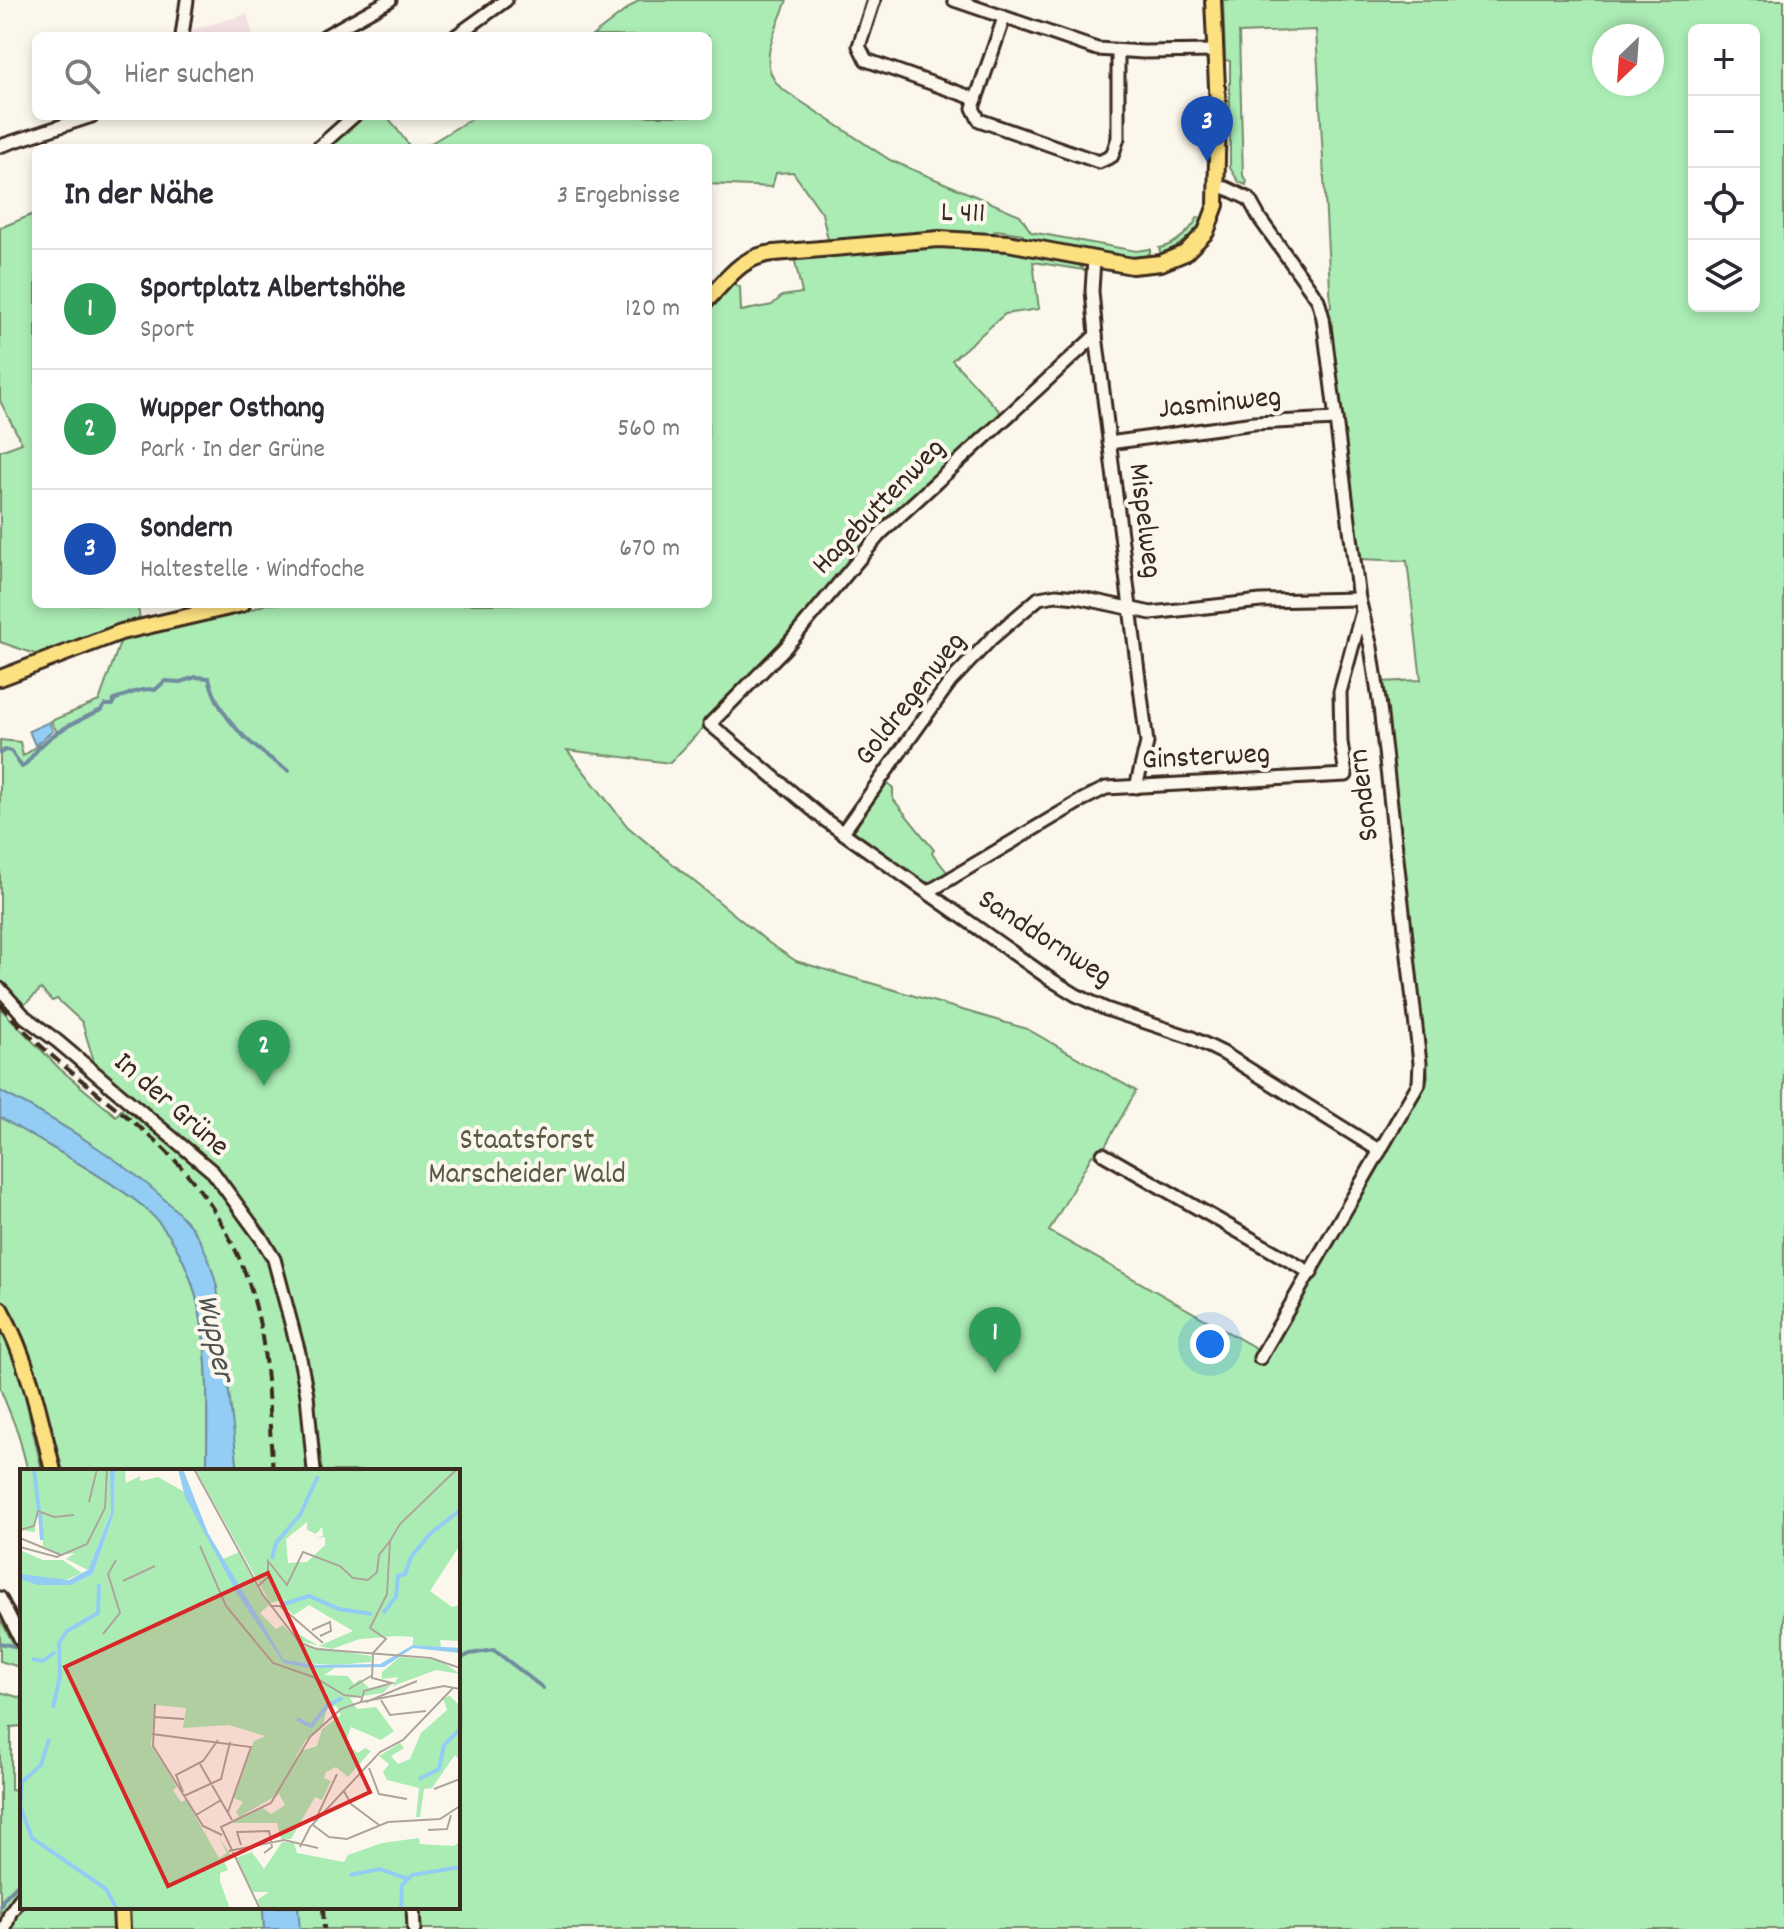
<!DOCTYPE html>
<html lang="de">
<meta charset="utf-8">
<style>
:root{--surface:#fff;--page:#f2f2f3;--text:#2b2b33;--muted:#7c7c81;--line:#e1e1e2;--accent:#db2777}
body{margin:0;font-family:Dekko,sans-serif;background:var(--page);color:var(--text)}
.controls{position:absolute;right:24px;top:24px;display:grid;overflow:hidden;border-radius:12px;box-shadow:0 4px 12px #0003}
.controls button{width:72px;height:72px;display:grid;place-items:center;padding:0;border:0;border-bottom:2px solid var(--line);background:var(--surface);color:var(--text);font:40px sans-serif}
.compass{position:absolute;left:1592px;top:24px;width:72px;height:72px;border-radius:50%;background:var(--surface);box-shadow:0 4px 12px #0003;rotate:205deg}
.you{position:absolute;left:1210px;top:1344px;width:28px;height:28px;margin:-20px;border:6px solid #fff;border-radius:50%;background:#1a73e8;box-shadow:0 0 0 12px #1a73e833}
.badge{display:grid;place-items:center;width:52px;height:52px;border-radius:50%;background:var(--accent);color:#fff;font-size:26px;font-weight:700}
.pin{position:absolute;translate:-50% -66px;filter:drop-shadow(0 2px 4px #0008)}
.pin::after{content:'';position:absolute;top:42px;width:28px;height:24px;background:inherit;clip-path:polygon(0 0,100% 0,50% 100%)}
.list{margin:0;padding:0;list-style:none}
h2{display:flex;justify-content:space-between;align-items:center;height:104px;margin:0;padding:0 32px;font-size:34px}
h2 small{font-size:26px;font-weight:400;color:var(--muted)}
.list li{display:grid;grid-template-columns:52px 1fr auto;gap:24px;align-items:center;box-sizing:border-box;height:120px;padding:0 32px;border-top:2px solid var(--line)}
.list b{display:block;font-size:30px;white-space:nowrap}
.list p{margin:0;font-size:26px;white-space:nowrap;color:var(--muted)}
.list em{font-size:26px;font-style:normal;color:var(--muted)}
.icon{flex:none;width:44px;height:44px;fill:none;stroke:currentColor;stroke-width:2;stroke-linecap:round;stroke-linejoin:round}
.map{position:relative;flex:none;width:1784px;height:1929px;overflow:hidden}
.search{position:absolute;background:var(--surface);box-shadow:0 4px 12px #0003;left:32px;top:32px;width:680px;height:88px;display:flex;align-items:center;gap:20px;box-sizing:border-box;padding:0 28px;border-radius:12px;color:var(--muted);font-size:30px}
.panel{position:absolute;background:var(--surface);box-shadow:0 4px 12px #0003;left:32px;top:144px;width:680px;height:464px;border-radius:12px}
.map>svg:first-child{display:block}
.built{fill:#f2e1e3}
.green{fill:#abecb5;stroke:#738b6a;stroke-width:2;fill-rule:evenodd}
.water{fill:#93cdf3;stroke:#708c9e;stroke-width:2}
.lines{fill:none;stroke-linecap:round;stroke-linejoin:round}
.stream{stroke:#708c9e;stroke-width:4}
.minor-casing{stroke:#3b2a1e;stroke-width:17}
.major-casing{stroke:#3b2a1e;stroke-width:20}
.minor{stroke:#fbf7ec;stroke-width:11}
.major{stroke:#fde080;stroke-width:14}
.rail{stroke:#3b2a1e;stroke-width:4;stroke-dasharray:12 6;stroke-linecap:butt}
.labels{text-anchor:middle;dominant-baseline:central;stroke-width:8;stroke-linejoin:round;paint-order:stroke}
.street-label{font-size:30px;fill:#3b2a1e;stroke:#fbf7ec}
.park-label{font-size:30px;fill:#575a44;stroke:#fbf7ec}
.water-label{font-size:32px;font-style:italic;fill:#515353;stroke:#fbf7ec}
.inset-river{fill:none;stroke:#93cdf3;stroke-width:4}
.inset-road{fill:none;stroke:#aea59a;stroke-width:2}
.view{fill:#d62828;fill-opacity:0.15;stroke:#d62828;stroke-width:4}
.inset-edge{fill:none;stroke:#3b2a1e;stroke-width:4}
</style>
<div class="map">
<svg width="1784" height="1929" viewBox="0 0 1784 1929">
<rect width="100%" height="100%" fill="#fbf7ec"/>
<filter id="ink" filterUnits="userSpaceOnUse"><feTurbulence type="fractalNoise" baseFrequency=".0125" numOctaves="2"/><feDisplacementMap in="SourceGraphic" scale="16" xChannelSelector="R" yChannelSelector="G"/><feConvolveMatrix kernelMatrix="1 2 1 2 8 2 1 2 1" color-interpolation-filters="sRGB"/></filter>
<g filter="url(#ink)">
<!-- built -->
<polygon class="built" points="247,14 253,36 191,36 192,30"/>
<!-- green -->
<g class="green">
<path d="M639,0h148c-10,29 -33,64 -5,89l108,71 130,55 11,17 105,19 14,-2v4l-6,4h-12l-108,-19 -2,-4 -25,-4 -8,5 -63,-3 -97,12 -7,-31 -29,-41 -17,1 -4,14 -64,-3v-36h-285l53,-32h232v-80h-116z"/>
<path d="M1223,0h561v1929h-1501l-2,-22h177v-436h-236l-12,-156 -33,-86 -177,-138v-83l60,61 56,47 15,-19 -39,-32 2,-3 -12,-40 -25,-23 -5,2 -11,-12 -20,19 -21,-28v-240l20,2 3,14 34,-24 -6,-11 48,-20 22,-61c47,-15 99,-17 145,-36h442v-313l9,8 16,-15 7,3 1,24 31,-6 10,-9 20,-3 -8,-36 124,-10h62l96,15 8,8 -51,-8 6,47 -34,5 -53,46 51,55 -120,108 -150,173 -63,67 -103,-13 61,77 141,116 27,18 231,68 109,62 -32,57 -7,8 -5,-1 -43,76 212,120 6,7 158,-271 3,-11 -47,-394 40,-2 -14,-119 -47,-2 -34,-250 5,-2 -15,-277 -77,3 4,143 4,5 -1,4 -7,-3 -9,-14v-107l-5,-1zM1694,30h60v276h-60zM1604,36h48v48h-48z"/>
<polygon points="361,116 387,116 411,148 326,148"/>
<polygon points="36,213 36,604 137,604 140,618 35,654 0,642 0,451 22,443 0,401 0,228"/>
<path d="M1198,217l5,2c-11,17 -23,28 -42,35l-2,-6c16,-2 32,-18 39,-31z"/>
<polygon points="886,781 893,788 893,799 934,850 932,853 947,872 932,882 924,882 854,831"/>
<path d="M0,1117c44,27 93,52 135,83 82,61 72,180 72,271h-144l-27,-101 -36,-72z"/>
<polygon points="0,1325 19,1369 42,1471 28,1471 18,1433 0,1388"/>
<polygon points="0,1619 22,1659 22,1668 0,1661"/>
<polygon points="0,1692 22,1698 22,1726 11,1727 11,1790 22,1791 22,1907 114,1907 115,1929 0,1929"/>
<polygon points="128,1907 263,1907 264,1929 130,1929"/>
</g>
<!-- water -->
<g class="water">
<polygon points="49,722 53,731 35,745 29,731"/>
<path d="M0,1091c61,31 140,79 186,130 17,18 25,43 31,66l21,184h-31c0,-91 10,-210 -72,-271 -42,-31 -91,-56 -135,-83z"/>
<polygon points="263,1907 298,1907 300,1929 264,1929"/>
</g>
<g class="lines">
<!-- stream -->
<g class="stream">
<path d="M0,753l5,-3 6,1 11,16c8,-6 10,-12 17,-19 16,-18 41,-28 62,-38l4,-5h8l1,-5c12,-5 29,-13 41,-10l10,-9 15,1 16,-5 13,1c10,42 44,70 80,93"/>
<polyline points="0,1643 14,1646"/>
<polyline points="458,1660 470,1654 494,1650 543,1688"/>
<polyline points="0,1906 4,1898 22,1880"/>
</g>
<defs>
<g id="minor">
<polyline points="874,0 859,46 866,60 976,99 973,108 979,120 1099,162 1112,156 1118,138 1118,51"/>
<polyline points="954,0 1097,49 1143,52 1216,51"/>
<polyline points="182,36 187,0"/>
<polyline points="325,36 390,0"/>
<polyline points="456,36 506,0"/>
<polyline points="976,99 1004,18"/>
<polyline points="0,146 92,116"/>
<polyline points="318,148 354,116"/>
<polyline points="1217,187 1226,188 1249,199 1260,219 1318,300 1323,318 1359,599 1371,647 1380,707 1420,1063 1419,1083 1260,1358"/>
<polyline points="1094,259 1092,291 1096,335 1147,743 1136,787"/>
<polyline points="1096,335 880,534 785,648 710,724 825,820 1047,977 1076,995 1106,1009 1190,1037 1223,1053 1380,1151"/>
<polyline points="1109,443 1254,423 1336,419"/>
<polyline points="843,832 950,682 992,638 1039,598 1056,595 1077,597 1151,613 1261,601 1359,599"/>
<polyline points="928,892 1084,799 1106,788 1346,775 1341,742 1340,692 1361,615"/>
<polyline points="0,989 25,1017 57,1041 213,1172 262,1239 274,1259 299,1353 307,1395 314,1471"/>
<polyline points="1103,1154 1311,1273"/>
<polyline points="0,1598 22,1642"/>
<polyline points="413,1907 414,1929"/>
<polyline points="5,1929 10,1913 22,1896"/>
</g>
<g id="major">
<path d="M708,299c21,-22 34,-43 66,-46l165,-14 69,4 124,23 29,-3 24,-10 21,-21 10,-27 2,-96 -5,-109"/>
<polyline points="0,678 121,632 242,604"/>
<path d="M0,1309c28,50 40,107 53,162"/>
<polyline points="121,1907 122,1929"/>
</g>
</defs>
<!-- minor casing -->
<use href="#minor" class="minor-casing"/>
<!-- major casing -->
<use href="#major" class="major-casing"/>
<!-- minor -->
<use href="#minor" class="minor"/>
<!-- major -->
<use href="#major" class="major"/>
<!-- rail -->
<g class="rail">
<path d="M0,1004c44,52 101,89 151,133 59,52 99,123 111,200 7,44 7,89 11,134"/>
<polyline points="323,1907 324,1929"/>
</g>
</g>
</g>
<g class="labels">
<!-- street labels -->
<g class="street-label">
<text transform="translate(963 215) rotate(2)">L 411</text>
<text transform="translate(1220 405) rotate(-6)">Jasminweg</text>
<text transform="translate(880 508) rotate(-46)">Hagebuttenweg</text>
<text transform="translate(1143 521) rotate(83)">Mispelweg</text>
<text transform="translate(912 700) rotate(-52)">Goldregenweg</text>
<text transform="translate(1206 759) rotate(-3)">Ginsterweg</text>
<text transform="translate(1366 795) rotate(-97)">Sondern</text>
<text transform="translate(1044 940) rotate(33)">Sanddornweg</text>
<text transform="translate(170 1106) rotate(41)">In der Grüne</text>
</g>
<!-- park labels -->
<g class="park-label">
<text x="527" y="1142">Staatsforst<tspan x="527" dy="34">Marscheider Wald</tspan></text>
</g>
<!-- water labels -->
<g class="water-label">
<text transform="translate(213 1338) rotate(78)">Wupper</text>
</g>
</g>
<!-- overview -->
<g transform="translate(20 1469)">
<rect width="440" height="440" fill="#fbf7ec"/>
<path d="M0,0h91v44l-23,57 -22,-11 9,-6 -15,2 -17,-9 -2,-30 -6,1v15l-15,-2zM95,0h10l1,14 14,-7v5l18,-4 30,17 15,35 74,122 -54,-92 16,-7 30,53 -9,8 16,16 7,-4 19,20 69,11v6l-35,3 -49,-3 48,6 -11,7 24,1 6,8 6,-5 10,10 21,-4 -8,8 -33,5 7,11 19,-2 18,24 -13,9 -30,-13 -6,16 13,10 7,-5 6,3 -23,26 -12,-10 -10,5 -2,6 7,3 -9,19 -7,-3 -24,42h-10l-4,-16h-49l35,-15 8,6 14,-9 -6,-11 -40,23 -3,-5 7,-10 -9,-4 20,-57 11,-5 -36,-11 -46,3 3,-20 -31,-3 -4,40 26,42 -4,3 8,12 5,-2 33,58 8,-5 -8,-16 13,20 -8,4 4,9 -8,3v8l10,28h-210v-330l51,6 22,-11 21,-61zM316,237l5,9 -19,14 -5,17 -16,5 -7,9 11,-19 18,-16 4,-17zM175,0h265v76l-30,46 22,16 8,-2v36l-20,-1 1,7 -28,-2v-8l-16,-1 -37,3 -28,10 -32,-8 -8,-11 27,16 34,-15 -44,-26 -15,10 -15,-12 7,-4 -16,4zM287,53v8l9,4 6,-7 1,9 -7,2 9,-1v8l-18,17 -19,1 -2,-24zM0,81l23,10h20l19,13 -16,7 -41,-4 -5,-2zM380,188l40,3 20,14 -24,-4 -43,16 5,-9 -16,2v-7zM430,227l10,10v55l-5,-6 -23,33 -8,1 -4,28h-4l3,-29 -32,-8 -4,-8 6,-8 -10,-8 21,-13 4,5 -13,8 7,8 12,-5 11,-26 26,-23 -4,-12zM399,369l1,6 34,2 6,-5v68h-199l-4,-9 12,-8h-16l-18,-34 17,-6 12,17 18,-27 12,1 3,10 47,9 4,-7 34,-12z" fill="#abecb5" fill-rule="evenodd"/>
<path d="M95,0l-1,44 -21,61 -22,11h-33l-18,-6v-5l49,6 19,-10 23,-57 -1,-43zM158,0h5l25,64 76,127 33,5 63,-1 33,-19 47,3v5l-47,-5 -29,19 -75,1 -25,-5 -45,-66 -54,-100z" fill="#93cdf3"/>
<path class="inset-river" d="M14,0l5,42M20,44l2,27M252,90l4,-16 24,-28 18,-39M261,136l28,-9 30,13 33,5M363,144l13,-16 2,-21 7,-2 6,-17 19,-23 30,-24M12,190l11,2 12,-9M33,239l7,-32 -1,-33 8,-12 31,-18 1,-29M277,250l14,7 16,-20 15,-8M29,270l-8,26 -19,17 -2,24 12,32 74,51 11,20M399,310l20,-10 5,-24 16,-16M330,406l30,-6 28,10M381,440l1,-24 10,-10 48,-8"/>
<path class="inset-road" d="M174,0l69,126 36,47 17,7 115,9 29,10M69,33l8,-33M0,61l14,-4 4,-15 16,6 20,-2M0,69l41,17M180,77l26,60 47,57 43,15 28,17 17,2M0,78l37,10 30,-13 18,-36 2,-39M103,112l32,-15M238,117l10,-9v-16l19,24 16,-33 37,14 13,12 15,2 9,-8 2,-17 11,-14M250,137h10l43,37M292,161l18,-8 1,9 -11,5M83,165l17,-21 -12,-39 8,-14M329,220l22,-13M361,231l9,15 36,-4M341,233l83,-16 16,3M346,233l51,-21M135,235l-2,42 50,80 19,9M134,248l30,2M132,265l99,13 -23,65M180,295l32,56M349,299l10,26 28,5M414,320l26,-10M324,322l7,13 28,21M163,323l-7,-17 27,-14 15,-21M164,327l37,-17 9,-37M176,346l25,-15M293,356l16,12 18,2 41,-17 52,-3 20,-13M293,356l24,-51M408,361l19,-1 4,-14M221,376l-4,-13 32,-1 3,16 -8,6M280,378l10,-20 70,-75 23,-12 50,-52M209,382l55,-11 34,8M240,440l-39,-82 50,-24 39,-66 31,-28 20,-7 3,-11 28,-8 -20,-5 1,-25 13,-14 -16,-11 17,-34 3,-53 10,-17 57,-55"/>
<path class="view" d="M248,104l102,219 -202,94 -103,-219z"/>
<rect width="440" height="440" class="inset-edge"/>
</g>
</svg>
<div class="controls">
<button>+</button>
<button>−</button>
<button><svg class="icon" aria-label="locate" viewBox="0 0 24 24"><circle cx="12" cy="12" r="6"/><path d="M12 2v4M12 18v4M2 12h4M18 12h4"/></svg></button>
<button><svg class="icon" aria-label="layers" viewBox="0 0 24 24"><path d="M12 4l9 5-9 5-9-5zM3 14l9 5 9-5"/></svg></button>
</div>
<svg class="compass" viewBox="-18 -18 36 36"><path d="M0-13l5 13h-10z" fill="#e53935"/><path d="M0 13l5-13h-10z" fill="#7c7c81"/></svg>
<div class="you"></div>
<div class="pin badge" style="left:995px;top:1373px;background:#2e9e5b">1</div>
<div class="pin badge" style="left:264px;top:1086px;background:#2e9e5b">2</div>
<div class="pin badge" style="left:1207px;top:162px;background:#1a4fb4">3</div>
<div class="search"><svg class="icon" aria-label="search" viewBox="0 0 24 24"><circle cx="10" cy="10" r="6"/><path d="M15 15l6 6"/></svg>Hier suchen</div>
<section class="panel">
<h2>In der Nähe<small>3 Ergebnisse</small></h2>
<ul class="list">
<li><span class="badge" style="background:#2e9e5b">1</span><div><b>Sportplatz Albertshöhe</b><p>Sport</p></div><em>120 m</em></li>
<li><span class="badge" style="background:#2e9e5b">2</span><div><b>Wupper Osthang</b><p>Park · In der Grüne</p></div><em>560 m</em></li>
<li><span class="badge" style="background:#1a4fb4">3</span><div><b>Sondern</b><p>Haltestelle · Windfoche</p></div><em>670 m</em></li>
</ul>
</section>
</div>
